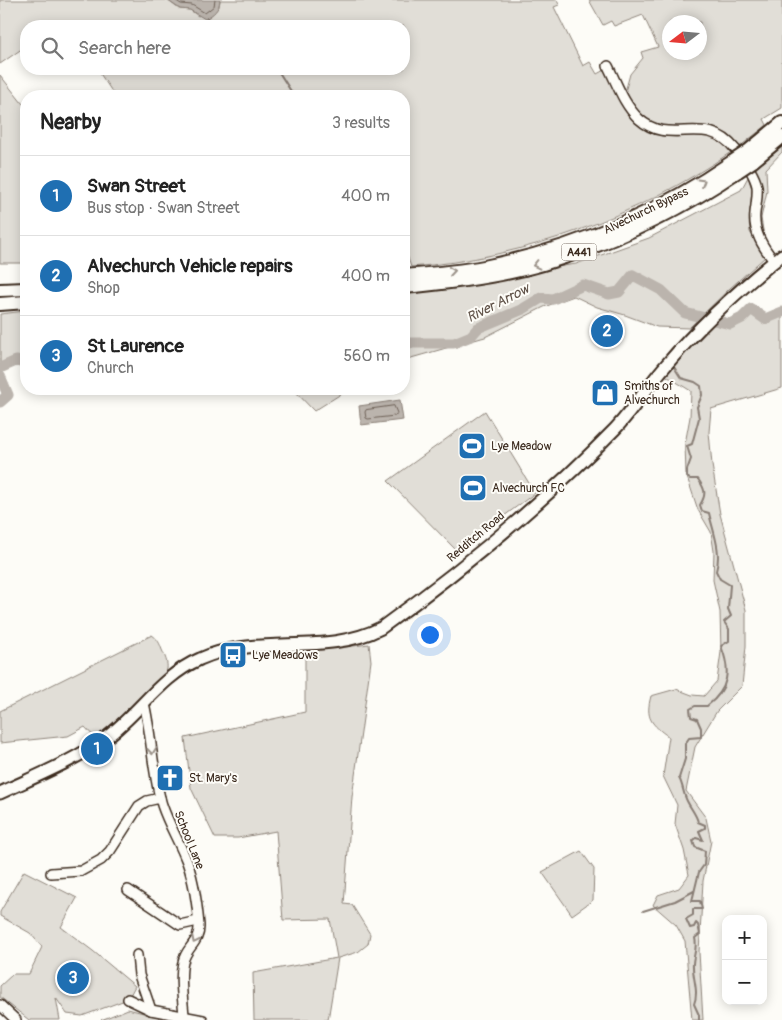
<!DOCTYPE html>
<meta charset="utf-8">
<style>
:root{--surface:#fff;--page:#f6f6f6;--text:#222;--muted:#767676;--line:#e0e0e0;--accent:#1f6fb2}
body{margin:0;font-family:Pangolin,sans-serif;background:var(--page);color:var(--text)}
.controls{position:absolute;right:15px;bottom:15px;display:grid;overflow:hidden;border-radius:10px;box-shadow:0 2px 12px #0003}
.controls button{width:45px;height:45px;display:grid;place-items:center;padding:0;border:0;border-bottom:1px solid var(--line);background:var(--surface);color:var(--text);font:25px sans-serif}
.compass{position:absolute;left:662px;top:15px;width:45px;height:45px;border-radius:50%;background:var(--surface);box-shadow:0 2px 12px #0003;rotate:254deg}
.you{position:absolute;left:429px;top:634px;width:18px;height:18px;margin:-12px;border:4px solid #fff;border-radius:50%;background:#1a73e8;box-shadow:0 0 0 8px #1a73e833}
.badge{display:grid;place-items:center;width:32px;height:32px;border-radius:50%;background:var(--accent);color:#fff;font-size:16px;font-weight:700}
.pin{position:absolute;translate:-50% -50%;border:2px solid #fff;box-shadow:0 1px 5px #0006}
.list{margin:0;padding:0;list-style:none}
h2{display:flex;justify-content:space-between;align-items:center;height:65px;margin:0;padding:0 20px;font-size:21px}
h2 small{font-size:16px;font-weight:400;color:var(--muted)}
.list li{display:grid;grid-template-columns:32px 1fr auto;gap:15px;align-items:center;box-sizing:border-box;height:80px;padding:0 20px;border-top:1px solid var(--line)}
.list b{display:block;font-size:19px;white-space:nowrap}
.list p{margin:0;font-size:16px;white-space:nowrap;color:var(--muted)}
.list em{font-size:16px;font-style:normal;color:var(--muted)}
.icon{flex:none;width:28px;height:28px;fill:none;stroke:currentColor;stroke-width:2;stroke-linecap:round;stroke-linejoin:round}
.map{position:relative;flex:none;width:782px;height:1020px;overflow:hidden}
.search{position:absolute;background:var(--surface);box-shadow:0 2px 12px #0003;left:20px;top:20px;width:390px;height:55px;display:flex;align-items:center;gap:12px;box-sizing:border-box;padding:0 18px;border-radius:20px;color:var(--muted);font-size:19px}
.panel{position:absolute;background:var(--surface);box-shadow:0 2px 12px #0003;left:20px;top:90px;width:390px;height:305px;border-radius:20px}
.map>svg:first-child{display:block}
.green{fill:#e1ded7;stroke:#8e847a;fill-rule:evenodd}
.water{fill:#bbb4ad;stroke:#887d74}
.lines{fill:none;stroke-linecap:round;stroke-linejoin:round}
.shore{stroke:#6e6157;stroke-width:1}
.stream{stroke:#887d74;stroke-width:2}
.river{stroke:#bbb4ad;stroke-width:11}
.minor-casing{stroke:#3b2a1e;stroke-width:12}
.major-casing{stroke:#3b2a1e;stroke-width:15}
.highway-casing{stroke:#3b2a1e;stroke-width:16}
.minor{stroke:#fdfcf7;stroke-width:9}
.major{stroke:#fdfcf7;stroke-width:11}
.highway{stroke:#fdfcf7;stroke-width:12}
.highway-bridge-casing{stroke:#3b2a1e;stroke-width:16;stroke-linecap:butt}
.highway-bridge{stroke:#fdfcf7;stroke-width:12}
.oneway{stroke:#9c938a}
.labels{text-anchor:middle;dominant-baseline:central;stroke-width:4;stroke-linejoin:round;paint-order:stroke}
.shield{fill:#fdfcf7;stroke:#75695f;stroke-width:1}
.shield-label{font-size:11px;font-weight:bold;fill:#3b2a1e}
.street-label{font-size:12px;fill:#3b2a1e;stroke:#fdfcf7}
.poi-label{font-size:12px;fill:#3b2a1e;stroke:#fdfcf7;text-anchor:start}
.water-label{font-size:14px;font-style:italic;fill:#615349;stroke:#fdfcf7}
</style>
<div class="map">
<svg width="782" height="1020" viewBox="0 0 782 1020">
<rect width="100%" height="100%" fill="#fdfcf7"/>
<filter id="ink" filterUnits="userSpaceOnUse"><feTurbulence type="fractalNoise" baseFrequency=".02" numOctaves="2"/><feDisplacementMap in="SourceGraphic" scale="10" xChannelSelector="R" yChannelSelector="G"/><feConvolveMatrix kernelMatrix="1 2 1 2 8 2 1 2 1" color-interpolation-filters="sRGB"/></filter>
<g filter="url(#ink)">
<!-- green -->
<g class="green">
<path d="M0,0h167l12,9 11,1 8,6 21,-9 1,-7h337l2,5 -5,2 29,59 7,-4 7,12 9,-5 27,50 13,11 16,6 15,1 12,-4 17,1 12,5 13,13c-93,64 -206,106 -320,115l-4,-12 -3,2v-161h-289l-18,-27h307v-43h-342l-2,-1 -3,1h-31v20l-26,18z"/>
<path d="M589,0h193v108l-18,11 3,6 -29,23 -11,-10 -65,-10 -25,-15 -12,-21 5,-18 13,-16 -2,-6 17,-5 -15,-32 -29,11 -3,-5 -8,4zM670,22h30v30h-30z"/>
<polygon points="0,75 26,108 26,263 0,263"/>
<polygon points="782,143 782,152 766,169 767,191 761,218 765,242 758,227 757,173 754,168"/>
<polygon points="748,177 752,189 749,221 750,232 765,257 729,289 689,328 657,327 625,315 597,307 574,296 544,307 485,337 404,360 404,291 576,264 649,238 741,190"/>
<path d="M751,309l14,10 17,-7v76l-71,21 -2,23 3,33 8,49 26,96v36l-4,40 -25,25 -22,36 -9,44 20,27 5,23 -8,40 -4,71 4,68h-11l-7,-79 -9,-16 -23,-20 5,-10 21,-7 10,-13 -5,-25 -9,-26 2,-19 -14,-29 6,-39c-18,-13 -24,-19 -18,-41l25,-7 16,6 12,1 13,-15 4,-29 -1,-40 -7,-32 1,-29 -3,-19 -13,-22 -12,-36 -1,-30 5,-27 1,-26 -26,-16 37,-44 14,-10c19,3 22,1 35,-12z"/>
<polygon points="26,311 26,363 16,361 0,368 0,314"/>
<polygon points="293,389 349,389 314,411"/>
<polygon points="485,411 535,493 457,551 388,481"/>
<path d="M152,635c6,4 8,9 10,15 3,6 6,13 5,19 -2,14 -59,57 -72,69l-10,-11 -17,9 -68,7v-32z"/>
<polygon points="369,644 371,661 352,797 344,904 352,905 370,934 368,944 358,952 338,958 328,1020 254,1020 253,973 337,958 330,919 283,920 276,831 238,838 215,838 191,788 185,738 305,712 305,650 337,648"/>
<polygon points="581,851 594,869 593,900 572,915 542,872"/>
<polygon points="24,871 77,898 61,927 93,951 135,986 128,999 82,1016 67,1014 56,998 60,1020 29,1020 0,997 0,986 13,974 29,974 42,947 30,933 0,916 0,912"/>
<polygon points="128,1009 151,1015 176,1020 101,1020"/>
</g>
<!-- water -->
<g class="water">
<path d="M167,0h53c-1,10 -6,14 -15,19l-15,-9 -10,-1z"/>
<polygon points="400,400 403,420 361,425 359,406"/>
</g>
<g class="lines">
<!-- shore -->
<g class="shore">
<polyline points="175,0 181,4 192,5 205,13 214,6 215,0"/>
<polygon points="394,406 397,413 395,416 368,419 366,418 365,412 366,410"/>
</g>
<!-- stream -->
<g class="stream">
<polyline points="207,18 212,26"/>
<polyline points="220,26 224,22 231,19 241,26"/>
<polyline points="277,69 294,96"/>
<polyline points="695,343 716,321"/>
<path d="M674,367l7,11 14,4 6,4 1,9 -5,12 2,11 -7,26 -5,2 4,13 -4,11v7l3,2h8c7,10 9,15 2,26l2,6 7,2c4,19 13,38 7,58l4,8 10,6 -2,24 3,7 -7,6 5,7v12l-8,5c10,25 8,43 -14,60h-12l-5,3 1,8 6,2 4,9v9l-12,1 -4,6v15l-6,19c4,7 4,15 8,23 4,8 9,13 11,21l7,3v3l-6,3 4,9 -7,-2 -3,3 2,6 10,4 -1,14 -5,7 -7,29h8l2,8h-9v6l-7,4 4,9 4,-1 2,-4 2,2 2,9 -5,4c3,13 -3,18 -2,29 0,13 6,24 1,37l5,11v5"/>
<polyline points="643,911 675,901 694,891"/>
</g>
<!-- river -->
<g class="river">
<polyline points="404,348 409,343 454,343 471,336 478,328 523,309 541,298 553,299 583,285 609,294 619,292 633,275 661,290 685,313 730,324 742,318 751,309 765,319 782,312"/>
<polyline points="0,368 16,361 26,363"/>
<polyline points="0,376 8,395 0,402"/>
</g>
<defs>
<g id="minor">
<path d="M608,66c9,18 16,39 31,53 32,29 66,-8 97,31 9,11 18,23 21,36 1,10 -1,18 -2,27 -2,19 8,34 19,48"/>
<path d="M144,703c8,33 8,69 18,102 6,18 16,35 23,52 9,20 12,46 14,68 1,18 -13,22 -16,37 -4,17 0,37 1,54"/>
<polyline points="51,873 81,871 101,860 110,851 139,806 147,801 160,798"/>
<polyline points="128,890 180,925 198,921"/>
<polyline points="137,955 139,975 151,1010"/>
<polyline points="128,999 151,1010 203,1020"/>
<polyline points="0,1005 16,1020"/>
</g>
<path id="major" d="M0,793c36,-17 75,-32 107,-56 32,-24 55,-62 93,-78 57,-26 125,-2 181,-31 83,-60 162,-125 234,-199 19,-20 33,-44 52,-65 34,-40 74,-76 115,-109"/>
<g id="highway">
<polyline points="747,152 782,123"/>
<polyline points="753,161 782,137"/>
<path d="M404,276c26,-2 53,-4 80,-9 89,-18 173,-53 248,-105"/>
<path d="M404,287c46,-4 94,-10 139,-23 69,-21 135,-52 195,-93"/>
<polyline points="0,290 26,289"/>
<polyline points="0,304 26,302"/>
</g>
</defs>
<!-- minor casing -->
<use href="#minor" class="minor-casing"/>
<!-- major casing -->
<use href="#major" class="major-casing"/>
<!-- highway casing -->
<use href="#highway" class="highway-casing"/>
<!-- minor -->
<use href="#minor" class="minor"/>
<!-- major -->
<use href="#major" class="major"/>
<!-- highway -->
<use href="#highway" class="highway"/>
<defs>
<g id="highway-bridge">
<polyline points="732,162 747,152"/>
<polyline points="738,171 753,161"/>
</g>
</defs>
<!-- highway-bridge casing -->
<use href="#highway-bridge" class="highway-bridge-casing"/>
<!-- highway-bridge -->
<use href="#highway-bridge" class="highway-bridge"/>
</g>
<!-- one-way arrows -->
<defs><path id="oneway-chevron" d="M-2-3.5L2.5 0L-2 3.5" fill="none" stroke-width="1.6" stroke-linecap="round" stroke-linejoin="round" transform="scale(1.25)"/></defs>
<g class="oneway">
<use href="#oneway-chevron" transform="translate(702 182) rotate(-31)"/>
<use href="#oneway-chevron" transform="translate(536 265) rotate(167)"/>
<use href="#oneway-chevron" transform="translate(452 271) rotate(-8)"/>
<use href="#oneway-chevron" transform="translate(152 751) rotate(84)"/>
<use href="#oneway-chevron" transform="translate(195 940) rotate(117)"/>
</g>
</g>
<!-- icons -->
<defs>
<symbol id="shop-square" viewBox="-11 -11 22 22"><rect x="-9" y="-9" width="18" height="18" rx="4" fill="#1f6fb2" stroke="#fdfcf7"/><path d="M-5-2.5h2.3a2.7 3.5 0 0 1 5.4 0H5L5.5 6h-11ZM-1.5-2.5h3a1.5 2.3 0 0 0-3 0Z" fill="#fff"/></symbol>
<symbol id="stadium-square" viewBox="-11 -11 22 22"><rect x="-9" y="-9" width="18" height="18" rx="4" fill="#1f6fb2" stroke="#fdfcf7"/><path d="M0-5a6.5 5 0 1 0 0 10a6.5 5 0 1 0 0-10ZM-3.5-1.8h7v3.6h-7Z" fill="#fff"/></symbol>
<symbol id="bus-square" viewBox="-11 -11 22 22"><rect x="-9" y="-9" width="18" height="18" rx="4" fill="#1f6fb2" stroke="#fdfcf7"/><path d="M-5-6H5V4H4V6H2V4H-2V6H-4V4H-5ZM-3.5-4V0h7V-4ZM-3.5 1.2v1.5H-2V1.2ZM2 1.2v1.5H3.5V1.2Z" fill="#fff"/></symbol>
<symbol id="church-square" viewBox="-11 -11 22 22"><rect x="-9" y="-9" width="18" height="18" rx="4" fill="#1f6fb2" stroke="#fdfcf7"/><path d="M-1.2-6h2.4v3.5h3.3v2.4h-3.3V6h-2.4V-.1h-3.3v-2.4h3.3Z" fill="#fff"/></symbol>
</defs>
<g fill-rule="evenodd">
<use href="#shop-square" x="589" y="377" width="32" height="32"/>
<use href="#stadium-square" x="456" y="430" width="32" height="32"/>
<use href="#stadium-square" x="457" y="472" width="32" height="32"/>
<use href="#bus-square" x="217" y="639" width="32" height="32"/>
<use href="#church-square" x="154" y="762" width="32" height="32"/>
</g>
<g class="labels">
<!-- shield labels -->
<rect class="shield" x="561.5" y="243.5" width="35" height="17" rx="4"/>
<g class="shield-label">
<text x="579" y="252">A441</text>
</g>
<!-- street labels -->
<g class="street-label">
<text transform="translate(646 211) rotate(-26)">Alvechurch Bypass</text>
<text transform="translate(476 537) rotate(-40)">Redditch Road</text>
<text transform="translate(189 840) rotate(68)">School Lane</text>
</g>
<!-- poi labels -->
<g class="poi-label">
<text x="624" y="386">Smiths of<tspan x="624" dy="14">Alvechurch</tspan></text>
<text x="491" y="446">Lye Meadow</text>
<text x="492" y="488">Alvechurch FC</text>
<text x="252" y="655">Lye Meadows</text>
<text x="189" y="778">St. Mary's</text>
</g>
<!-- water labels -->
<g class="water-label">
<text transform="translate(498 303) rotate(-27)">River Arrow</text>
</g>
</g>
</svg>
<div class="controls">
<button>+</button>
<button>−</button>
</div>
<svg class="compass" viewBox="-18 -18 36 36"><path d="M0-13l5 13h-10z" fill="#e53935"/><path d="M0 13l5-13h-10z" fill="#767676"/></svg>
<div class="you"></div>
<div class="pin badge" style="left:97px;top:749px">1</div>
<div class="pin badge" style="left:607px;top:331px">2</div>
<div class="pin badge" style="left:73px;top:978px">3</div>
<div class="search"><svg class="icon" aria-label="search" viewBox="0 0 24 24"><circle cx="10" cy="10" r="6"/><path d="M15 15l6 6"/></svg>Search here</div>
<section class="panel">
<h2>Nearby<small>3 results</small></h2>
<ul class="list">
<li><span class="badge">1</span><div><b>Swan Street</b><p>Bus stop · Swan Street</p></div><em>400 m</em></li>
<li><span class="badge">2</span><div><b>Alvechurch Vehicle repairs</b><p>Shop</p></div><em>400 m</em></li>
<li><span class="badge">3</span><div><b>St Laurence</b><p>Church</p></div><em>560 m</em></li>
</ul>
</section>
</div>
